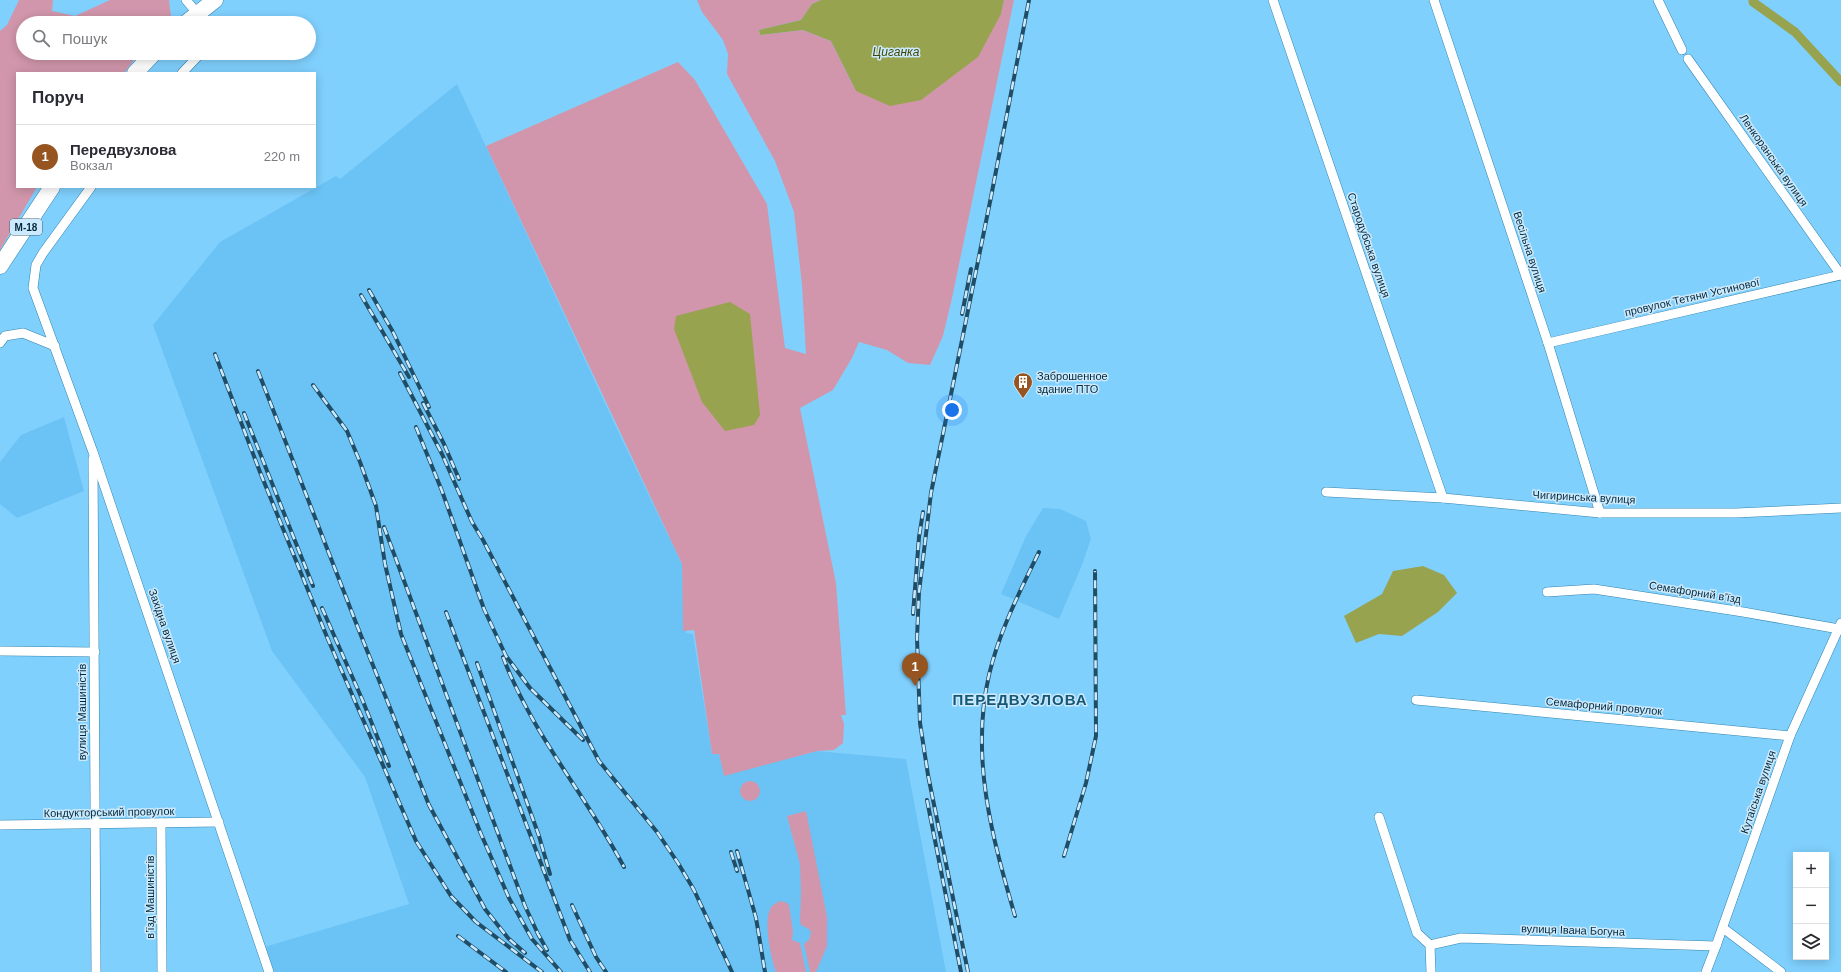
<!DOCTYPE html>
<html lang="uk">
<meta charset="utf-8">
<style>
:root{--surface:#fff;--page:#f2f2f3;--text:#2b2b33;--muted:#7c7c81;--line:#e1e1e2;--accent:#955420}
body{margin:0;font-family:Arial,sans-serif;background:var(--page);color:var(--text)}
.controls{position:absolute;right:12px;bottom:12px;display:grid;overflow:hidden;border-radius:0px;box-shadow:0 2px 10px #0003}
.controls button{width:36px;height:36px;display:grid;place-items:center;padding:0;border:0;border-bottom:1px solid var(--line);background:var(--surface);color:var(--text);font:20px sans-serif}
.you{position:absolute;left:952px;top:410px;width:14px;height:14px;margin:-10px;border:3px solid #fff;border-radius:50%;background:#1a73e8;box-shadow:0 0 0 6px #1a73e833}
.badge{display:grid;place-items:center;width:26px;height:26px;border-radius:50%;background:var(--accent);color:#fff;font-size:13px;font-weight:700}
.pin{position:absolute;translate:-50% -33px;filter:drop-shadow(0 1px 2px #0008)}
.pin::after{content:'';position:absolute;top:21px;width:14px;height:12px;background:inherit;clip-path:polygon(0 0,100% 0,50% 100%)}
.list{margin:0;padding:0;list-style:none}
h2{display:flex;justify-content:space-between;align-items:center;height:52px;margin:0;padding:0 16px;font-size:17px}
h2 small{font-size:13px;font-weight:400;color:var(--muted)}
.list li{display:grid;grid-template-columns:26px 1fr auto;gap:12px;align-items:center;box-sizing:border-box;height:64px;padding:0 16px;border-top:1px solid var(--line)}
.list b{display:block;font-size:15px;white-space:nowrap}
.list p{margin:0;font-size:13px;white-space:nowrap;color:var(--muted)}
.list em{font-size:13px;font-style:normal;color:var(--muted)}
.icon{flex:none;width:22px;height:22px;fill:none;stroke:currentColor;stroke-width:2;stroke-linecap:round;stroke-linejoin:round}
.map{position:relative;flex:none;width:1841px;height:972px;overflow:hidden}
.search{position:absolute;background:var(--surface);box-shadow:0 2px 10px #0003;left:16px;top:16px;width:300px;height:44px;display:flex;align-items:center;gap:10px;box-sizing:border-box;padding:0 14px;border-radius:22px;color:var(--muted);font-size:15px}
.panel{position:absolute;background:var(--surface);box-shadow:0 2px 10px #0003;left:16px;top:72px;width:300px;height:116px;border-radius:0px}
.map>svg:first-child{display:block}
.built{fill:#6bc3f5}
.green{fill:#d196ab}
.water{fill:#98a350}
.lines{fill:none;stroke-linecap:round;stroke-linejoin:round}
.canal{stroke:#98a350;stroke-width:9}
.minor-casing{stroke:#3184af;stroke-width:10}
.trunk-casing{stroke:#3184af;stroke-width:17}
.minor{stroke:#fff;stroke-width:9}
.trunk{stroke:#fff;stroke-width:16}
.rail-casing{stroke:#204d65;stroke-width:4}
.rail{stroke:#cceafd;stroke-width:2.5;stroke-dasharray:8;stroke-linecap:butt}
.labels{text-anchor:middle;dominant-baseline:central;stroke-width:3;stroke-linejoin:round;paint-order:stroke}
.shield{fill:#cceafd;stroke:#416274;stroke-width:1}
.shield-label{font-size:10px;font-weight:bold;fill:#05283a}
.street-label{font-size:11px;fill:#05283a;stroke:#cceafd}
.poi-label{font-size:11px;fill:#05283a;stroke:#cceafd;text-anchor:start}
.water-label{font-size:12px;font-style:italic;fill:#3f4502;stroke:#cceafd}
.district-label{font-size:15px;font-weight:bold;letter-spacing:1px;fill:#165777;stroke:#cceafd}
</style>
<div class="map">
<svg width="1841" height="972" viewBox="0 0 1841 972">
<rect width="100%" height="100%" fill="#80d0fe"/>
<!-- built -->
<g class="built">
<polygon points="457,84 619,433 682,564 686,633 693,634 712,754 719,754 724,775 817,751 906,759 946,972 270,972 261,948 409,904 365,777 272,651 153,325 220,242 336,176 340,179"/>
<polygon points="64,417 84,491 17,518 0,504 0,462 21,435"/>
<polygon points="1043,508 1060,509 1086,521 1091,539 1082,565 1059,619 1001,594 1026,536"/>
</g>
<!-- green -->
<g class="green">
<polygon points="19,0 53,0 52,11 75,16 110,0 169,0 171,16 163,23 23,23 23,53 139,53 124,73 17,73 17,187 37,187 0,250 0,31 7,25"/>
<polygon points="697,0 821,0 812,4 801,20 759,30 760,35 803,30 831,41 856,91 1001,14 1004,0 1014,0 952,298 943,336 930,365 908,363 887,350 859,342 852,358 833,390 800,408 836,583 846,715 841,715 844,724 843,743 834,750 817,751 724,776 719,754 712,754 694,630 683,631 682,564 486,146 678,62 695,80 767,204 785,348 806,354 802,285 794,212 775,161 727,74 728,54 723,40 702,12"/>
<circle cx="750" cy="791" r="10"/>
<polygon points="806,811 827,917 827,946 816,972 810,972 804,944 809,940 811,932 809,929 801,925 800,921 801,892 800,864 787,816"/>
<path d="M780,901l5,1 4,3 4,27 -1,8 8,3 6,29h-30c-5,-14 -14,-54 -4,-66 2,-2 5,-3 8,-5z"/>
</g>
<!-- water -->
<g class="water">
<polygon points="821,0 1004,0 1001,14 978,57 921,100 890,106 856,91 831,41 803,30 760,35 759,30 801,20 812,4"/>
<polygon points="730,302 750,314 760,415 754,425 725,431 702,402 674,329 676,316"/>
<polygon points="1423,566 1444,575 1457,593 1438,612 1402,636 1379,634 1356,643 1344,616 1382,594 1393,571"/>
</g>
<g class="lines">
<!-- canal -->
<polyline class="canal" points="1753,0 1753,2 1795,32 1841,82"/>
<defs>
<g id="minor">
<polyline points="186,0 206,23"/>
<polyline points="1273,0 1443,498"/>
<polyline points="1434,0 1548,343 1600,513"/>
<polyline points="1658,0 1682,50"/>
<polyline points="1688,59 1841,275"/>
<polyline points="182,73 201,53"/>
<polyline points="91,187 43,253 36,265 33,288 93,452 269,972"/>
<polyline points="0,343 5,336 23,333 55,346"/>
<polyline points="1548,343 1841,275"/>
<polyline points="93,459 96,972"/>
<polyline points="1326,492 1443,498 1600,513 1736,513 1841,508"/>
<polyline points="1547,592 1594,589 1743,612 1839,629"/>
<polyline points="0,651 95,652"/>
<polyline points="1416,700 1790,736"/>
<polyline points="1379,817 1417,933 1430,945 1431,972"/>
<polyline points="161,823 162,972"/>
<polyline points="0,825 219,822"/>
<polyline points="1723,928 1781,972"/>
<polyline points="1430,945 1461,938 1716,946"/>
<polyline points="1706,972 1716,946 1790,736 1841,623"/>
</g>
<g id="trunk">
<polyline points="186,23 215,0"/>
<polyline points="135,73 154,53"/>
<polyline points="0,266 52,187"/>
</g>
</defs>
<!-- minor casing -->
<use href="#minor" class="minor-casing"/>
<!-- trunk casing -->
<use href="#trunk" class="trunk-casing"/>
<!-- minor -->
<use href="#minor" class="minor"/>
<!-- trunk -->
<use href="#trunk" class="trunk"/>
<defs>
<g id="rail">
<polyline points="369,290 393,332 429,407"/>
<polyline points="361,295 409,377"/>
<polyline points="962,314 971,269"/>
<polyline points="215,354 260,472 327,637 416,841 451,896 476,922 542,972"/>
<polyline points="258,371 358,628 429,805 485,909 508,938 525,953"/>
<polyline points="400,373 442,454 472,522 483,540 599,761 657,832 678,863 694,890 732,972"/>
<polyline points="313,385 347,431 360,462 376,506 385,564 401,634 481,834 509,898 532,939 561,972"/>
<polyline points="423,403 444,444 459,479"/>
<polyline points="244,413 313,586"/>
<polyline points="416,427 442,491 484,609 506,656 530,688 583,740"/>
<polyline points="384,527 525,906 538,934 547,950"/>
<polyline points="322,608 362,699 389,766"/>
<polyline points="446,612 570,940 590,972"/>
<polyline points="913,614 919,537 923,512"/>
<path d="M503,657c29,77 83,138 121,210"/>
<polyline points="477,663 539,836 550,874"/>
<polyline points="927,800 961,972"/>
<polyline points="737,851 756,918 765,972"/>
<polyline points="731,852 737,871"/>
<polyline points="1064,856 1086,783 1096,736 1095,571"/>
<polyline points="572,905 596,957 606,972"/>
<path d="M1015,916c-23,-79 -45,-159 -26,-241 10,-43 31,-84 50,-123"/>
<polyline points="458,936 506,972"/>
<polyline points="968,972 928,775 920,723 917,638 919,592 931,493 991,197 1029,0"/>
</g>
</defs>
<!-- rail casing -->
<use href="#rail" class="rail-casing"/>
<!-- rail -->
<use href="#rail" class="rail"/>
</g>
<!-- icons -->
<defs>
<symbol id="building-pin" viewBox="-11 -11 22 30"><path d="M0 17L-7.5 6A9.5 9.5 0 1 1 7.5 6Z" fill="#955420" stroke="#cceafd"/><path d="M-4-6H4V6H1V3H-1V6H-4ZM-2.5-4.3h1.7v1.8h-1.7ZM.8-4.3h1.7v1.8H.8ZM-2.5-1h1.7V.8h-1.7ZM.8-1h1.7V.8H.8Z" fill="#fff"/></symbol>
</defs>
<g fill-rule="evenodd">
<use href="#building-pin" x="1012" y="371" width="22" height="30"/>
</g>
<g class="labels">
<!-- shield labels -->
<rect class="shield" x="10" y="219" width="32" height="16" rx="3"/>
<g class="shield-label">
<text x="26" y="227">М-18</text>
</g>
<!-- street labels -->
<g class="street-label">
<text transform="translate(1774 160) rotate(55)">Ленкоранська вулиця</text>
<text transform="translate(1369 245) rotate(71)">Стародубська вулиця</text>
<text transform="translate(1530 252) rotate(72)">Весільна вулиця</text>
<text transform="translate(1692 297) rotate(-13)">провулок Тетяни Устинової</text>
<text transform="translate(1584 497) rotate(3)">Чигиринська вулиця</text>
<text transform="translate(1695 592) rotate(9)">Семафорний в’їзд</text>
<text transform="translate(165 626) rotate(71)">Західна вулиця</text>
<text transform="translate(1604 706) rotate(5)">Семафорний провулок</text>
<text transform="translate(82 712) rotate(-90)">вулиця Машиністів</text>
<text transform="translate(1758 792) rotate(-71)">Кутаїська вулиця</text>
<text transform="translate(109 812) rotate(-1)">Кондукторський провулок</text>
<text transform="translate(150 897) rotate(-90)">в’їзд Машиністів</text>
<text transform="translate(1573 930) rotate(2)">вулиця Івана Богуна</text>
</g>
<!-- poi labels -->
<g class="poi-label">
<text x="1037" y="376">Заброшенное<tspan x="1037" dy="13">здание ПТО</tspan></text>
</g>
<!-- water labels -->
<g class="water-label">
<text x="896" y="52">Циганка</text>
</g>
<!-- district labels -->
<g class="district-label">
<text x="1020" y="699">ПЕРЕДВУЗЛОВА</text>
</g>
</g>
</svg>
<div class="controls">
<button>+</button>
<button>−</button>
<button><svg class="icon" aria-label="layers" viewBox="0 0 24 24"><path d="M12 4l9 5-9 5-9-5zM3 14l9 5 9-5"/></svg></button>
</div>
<div class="you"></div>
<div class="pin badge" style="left:915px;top:686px">1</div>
<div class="search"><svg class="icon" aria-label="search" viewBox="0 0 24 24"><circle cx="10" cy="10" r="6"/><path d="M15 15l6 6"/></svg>Пошук</div>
<section class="panel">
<h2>Поруч<small></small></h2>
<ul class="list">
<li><span class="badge">1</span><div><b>Передвузлова</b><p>Вокзал</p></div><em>220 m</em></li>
</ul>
</section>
</div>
